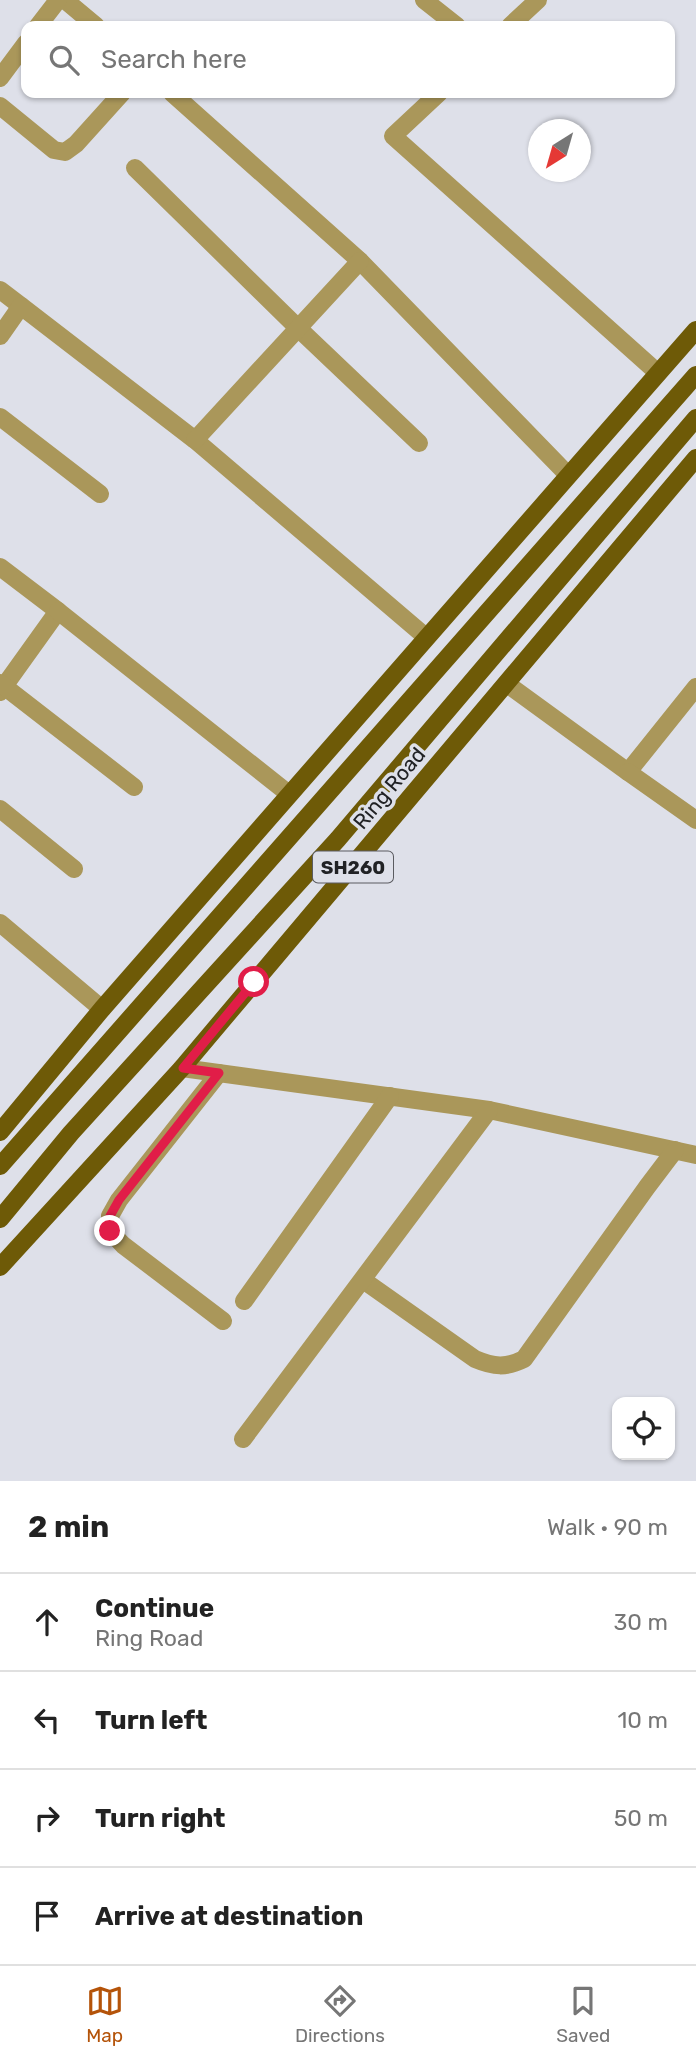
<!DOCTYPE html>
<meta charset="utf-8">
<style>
:root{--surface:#fff;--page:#f2f2f2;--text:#222;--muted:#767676;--line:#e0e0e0;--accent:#b45309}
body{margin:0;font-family:Rubik,sans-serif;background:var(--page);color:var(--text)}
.controls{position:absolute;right:21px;bottom:21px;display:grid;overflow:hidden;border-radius:14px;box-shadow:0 2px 5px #0004}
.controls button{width:63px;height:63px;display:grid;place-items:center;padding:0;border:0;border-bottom:2px solid var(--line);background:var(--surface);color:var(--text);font:35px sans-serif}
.compass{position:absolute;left:528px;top:119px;width:63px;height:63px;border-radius:50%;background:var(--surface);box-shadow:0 2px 5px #0004;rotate:217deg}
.stop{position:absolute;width:21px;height:21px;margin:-16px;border:5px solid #e11d48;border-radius:50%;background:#fff}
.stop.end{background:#e11d48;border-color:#fff;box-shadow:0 2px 7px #0008}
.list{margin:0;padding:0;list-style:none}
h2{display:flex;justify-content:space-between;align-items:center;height:91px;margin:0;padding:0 28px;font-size:30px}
h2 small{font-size:23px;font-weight:400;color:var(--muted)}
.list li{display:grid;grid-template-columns:46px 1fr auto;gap:21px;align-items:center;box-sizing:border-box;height:98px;padding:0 28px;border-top:2px solid var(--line)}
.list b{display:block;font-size:26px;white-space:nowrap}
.list p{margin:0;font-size:23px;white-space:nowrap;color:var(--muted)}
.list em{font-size:23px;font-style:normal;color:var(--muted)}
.icon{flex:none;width:38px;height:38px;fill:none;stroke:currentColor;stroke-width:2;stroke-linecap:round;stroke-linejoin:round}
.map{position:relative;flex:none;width:696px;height:1481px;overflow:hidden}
.search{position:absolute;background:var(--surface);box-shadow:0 2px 5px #0004;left:21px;right:21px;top:21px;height:77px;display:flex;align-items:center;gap:18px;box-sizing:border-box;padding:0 24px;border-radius:14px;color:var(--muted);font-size:26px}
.sheet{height:483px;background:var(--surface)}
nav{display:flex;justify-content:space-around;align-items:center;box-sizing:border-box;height:98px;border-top:2px solid var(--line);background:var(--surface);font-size:19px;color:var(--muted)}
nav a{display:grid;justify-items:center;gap:4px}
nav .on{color:var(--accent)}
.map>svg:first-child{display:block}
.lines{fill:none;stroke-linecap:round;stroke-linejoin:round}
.minor{stroke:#aa975a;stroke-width:18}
.primary{stroke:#6e5a07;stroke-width:18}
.route{stroke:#e11d48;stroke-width:9}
.labels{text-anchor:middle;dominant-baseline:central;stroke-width:7;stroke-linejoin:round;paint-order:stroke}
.shield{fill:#dee0e9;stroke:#5a5b60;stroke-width:2}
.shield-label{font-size:19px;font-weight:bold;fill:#212225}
.street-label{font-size:21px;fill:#212225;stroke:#dee0e9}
</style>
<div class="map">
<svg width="696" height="1481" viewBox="0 0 696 1481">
<rect width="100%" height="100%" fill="#dee0e9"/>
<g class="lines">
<!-- minor -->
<g class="minor">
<polyline points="65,0 96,26"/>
<polyline points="424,0 457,26"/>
<polyline points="38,26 58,0"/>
<polyline points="510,26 538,0"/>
<polyline points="0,78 26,43"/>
<polyline points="172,93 360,261 568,475"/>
<polyline points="439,93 393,136 658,373"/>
<polyline points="0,106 54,150 65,152 76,144 122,93"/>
<polyline points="135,168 298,328 419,443"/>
<polyline points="0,290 21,306"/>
<polyline points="0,336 21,306 195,440 426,637"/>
<polyline points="0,417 100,494"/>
<polyline points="195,440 360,261"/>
<polyline points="0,567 58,611 0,692"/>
<polyline points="58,611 289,794"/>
<polyline points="0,683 134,787"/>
<polyline points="507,684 628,772 696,687"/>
<polyline points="628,772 696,820"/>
<polyline points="0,809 74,869"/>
<polyline points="0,923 102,1009"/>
<polyline points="182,1068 489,1110 696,1155"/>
<polyline points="219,1073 119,1200 110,1216 110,1231 123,1245 223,1321"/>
<path d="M363,1280l112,79c19,8 31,9 49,0l123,-172 28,-37"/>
<polyline points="244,1301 390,1096"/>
<polyline points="243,1439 489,1110"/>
</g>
<!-- primary -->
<g class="primary">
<polyline points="0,1132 102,1009 696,330"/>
<polyline points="0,1166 696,375"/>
<polyline points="0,1219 71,1133 338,839 696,418"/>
<polyline points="0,1267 182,1068 696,458"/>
</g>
</g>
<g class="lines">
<!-- route -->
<polyline class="route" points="110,1231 110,1216 119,1200 219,1073 183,1068 254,982"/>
</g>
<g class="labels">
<!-- shield labels -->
<rect class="shield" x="313" y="851.5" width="80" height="31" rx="5"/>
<g class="shield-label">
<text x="353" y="867">SH260</text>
</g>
<!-- street labels -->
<g class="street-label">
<text transform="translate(389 788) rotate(-50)">Ring Road</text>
</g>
</g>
</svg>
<div class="controls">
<button><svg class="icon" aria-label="locate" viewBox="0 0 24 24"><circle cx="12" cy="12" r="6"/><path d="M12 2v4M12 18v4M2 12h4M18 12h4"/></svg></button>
</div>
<svg class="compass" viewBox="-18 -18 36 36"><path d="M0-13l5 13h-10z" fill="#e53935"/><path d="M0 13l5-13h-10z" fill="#767676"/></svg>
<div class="stop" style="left:254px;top:982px"></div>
<div class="stop end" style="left:110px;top:1231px"></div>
<div class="search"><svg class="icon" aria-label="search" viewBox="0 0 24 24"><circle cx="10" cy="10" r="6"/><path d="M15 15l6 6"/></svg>Search here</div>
</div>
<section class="sheet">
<h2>2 min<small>Walk · 90 m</small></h2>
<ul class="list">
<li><svg class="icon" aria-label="ahead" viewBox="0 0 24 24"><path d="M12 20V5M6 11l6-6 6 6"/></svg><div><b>Continue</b><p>Ring Road</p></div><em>30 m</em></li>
<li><svg class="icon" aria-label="left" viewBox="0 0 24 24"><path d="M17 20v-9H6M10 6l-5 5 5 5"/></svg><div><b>Turn left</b></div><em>10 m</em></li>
<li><svg class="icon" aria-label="right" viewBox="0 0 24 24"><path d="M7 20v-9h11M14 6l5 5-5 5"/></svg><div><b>Turn right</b></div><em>50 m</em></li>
<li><svg class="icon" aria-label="arrive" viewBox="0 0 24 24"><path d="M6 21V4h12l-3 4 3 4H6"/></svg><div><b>Arrive at destination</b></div></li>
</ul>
</section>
<nav>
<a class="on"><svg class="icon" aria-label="map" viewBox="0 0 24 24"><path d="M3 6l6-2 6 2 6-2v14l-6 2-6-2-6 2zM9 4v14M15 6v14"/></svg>Map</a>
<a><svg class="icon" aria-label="directions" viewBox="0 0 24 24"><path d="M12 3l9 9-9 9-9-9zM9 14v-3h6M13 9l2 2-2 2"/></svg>Directions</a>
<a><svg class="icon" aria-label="saved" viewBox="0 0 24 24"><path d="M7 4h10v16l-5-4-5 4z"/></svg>Saved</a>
</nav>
